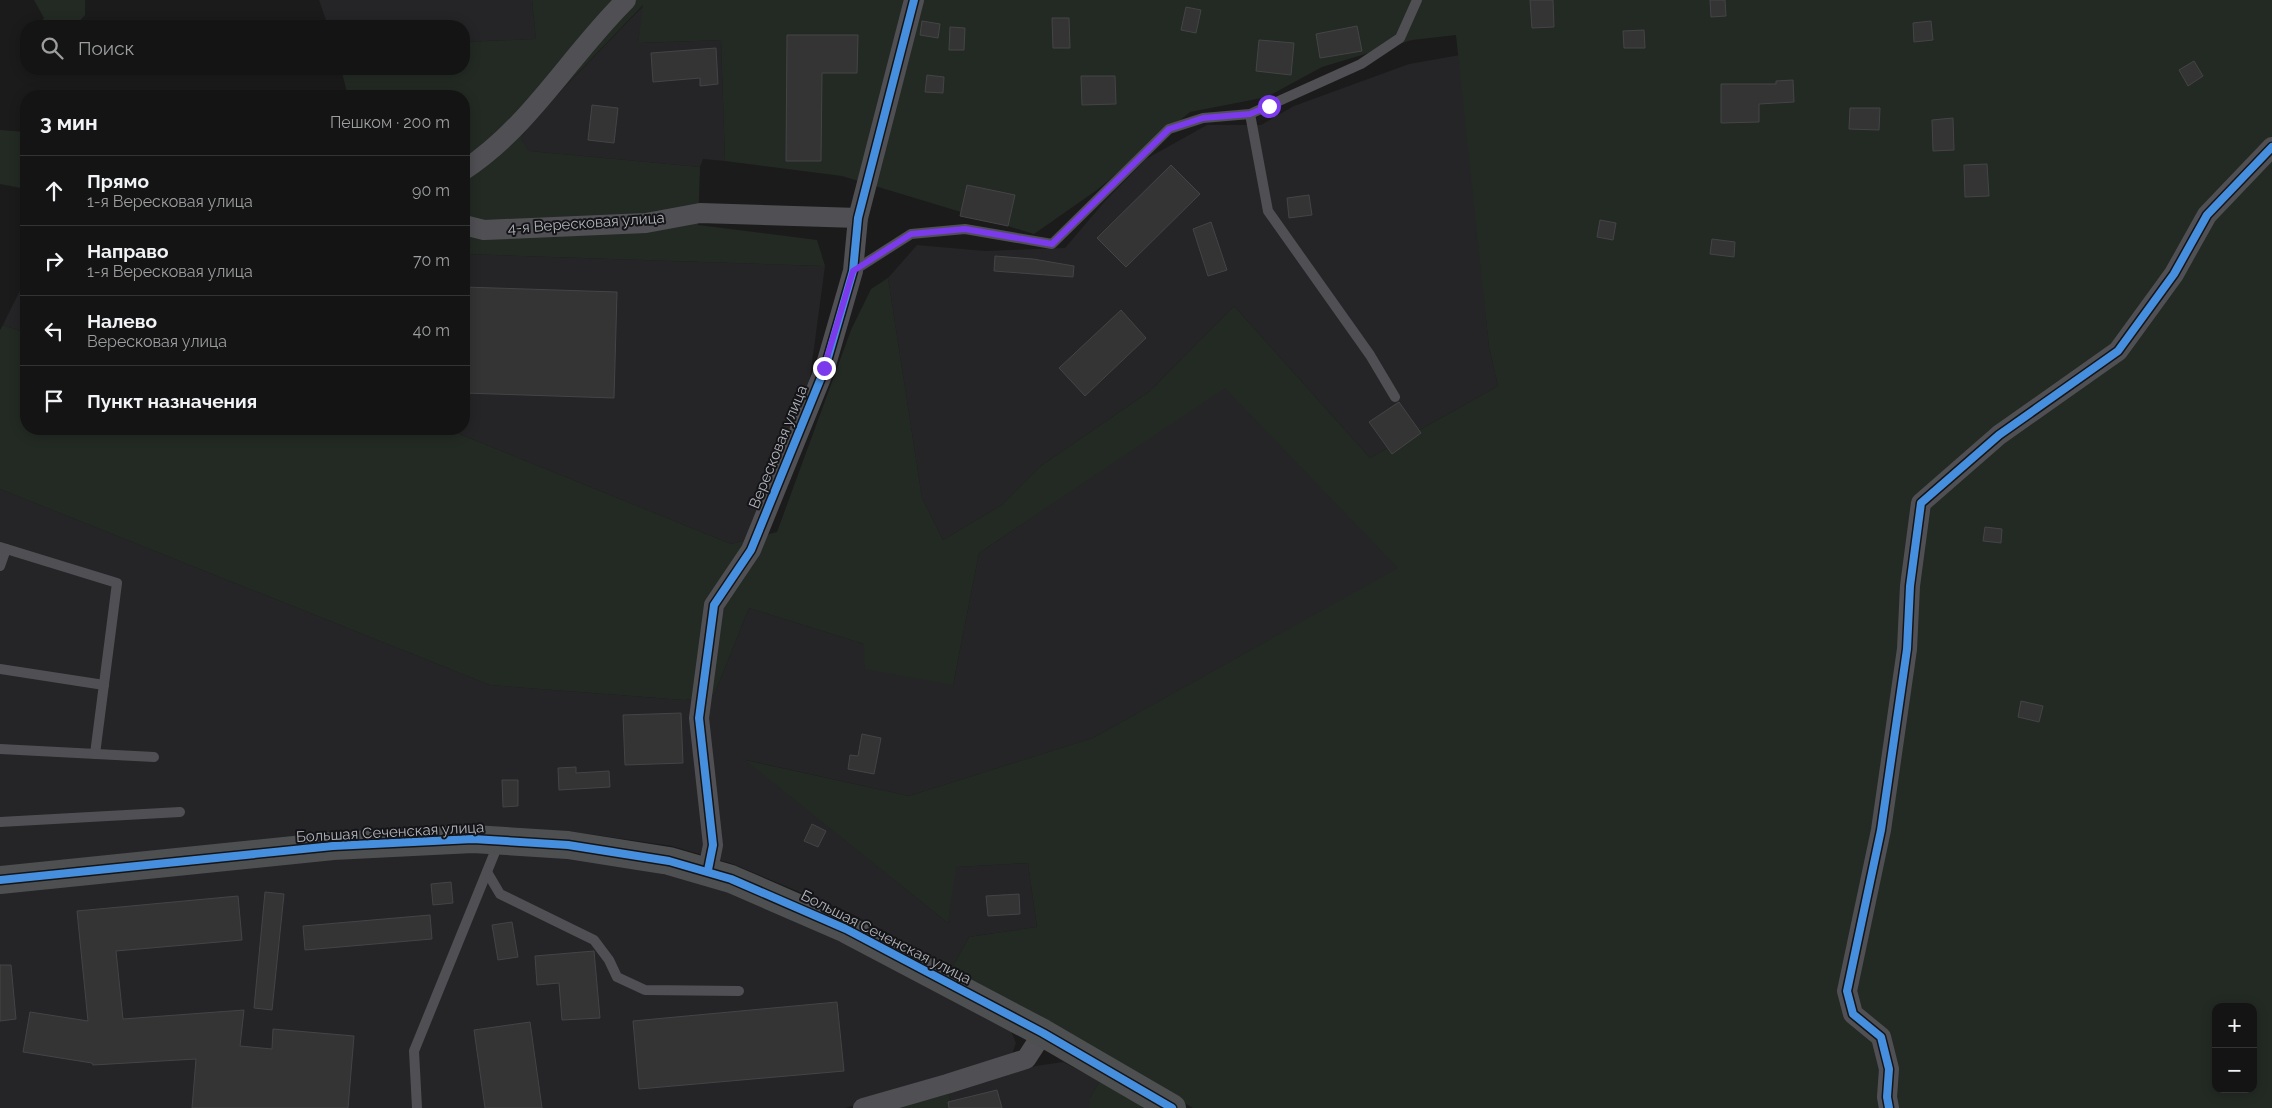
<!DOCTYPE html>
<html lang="ru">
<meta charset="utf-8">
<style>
:root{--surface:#141414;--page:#212122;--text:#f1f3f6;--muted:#9d9ea0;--line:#333334}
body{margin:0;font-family:Raleway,sans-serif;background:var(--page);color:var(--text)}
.controls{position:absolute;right:15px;bottom:15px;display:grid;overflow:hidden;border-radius:10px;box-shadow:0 2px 12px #0003}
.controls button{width:45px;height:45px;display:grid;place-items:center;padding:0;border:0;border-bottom:1px solid var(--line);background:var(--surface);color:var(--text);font:25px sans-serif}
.stop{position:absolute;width:15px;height:15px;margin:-11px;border:4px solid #7c3aed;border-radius:50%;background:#fff}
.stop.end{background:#7c3aed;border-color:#fff;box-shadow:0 1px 5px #0008}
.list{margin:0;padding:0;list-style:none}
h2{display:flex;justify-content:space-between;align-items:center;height:65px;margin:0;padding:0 20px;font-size:21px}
h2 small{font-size:16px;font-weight:400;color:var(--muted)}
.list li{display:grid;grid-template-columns:32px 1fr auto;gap:15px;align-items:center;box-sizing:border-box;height:70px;padding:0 20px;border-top:1px solid var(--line)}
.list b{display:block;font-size:19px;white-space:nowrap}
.list p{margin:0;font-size:16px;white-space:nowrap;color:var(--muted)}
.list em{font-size:16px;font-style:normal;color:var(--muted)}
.icon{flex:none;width:28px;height:28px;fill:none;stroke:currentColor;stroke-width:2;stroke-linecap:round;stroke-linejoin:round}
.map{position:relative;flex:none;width:2272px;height:1108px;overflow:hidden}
.search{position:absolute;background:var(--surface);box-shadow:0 2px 12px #0003;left:20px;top:20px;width:450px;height:55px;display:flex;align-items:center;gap:12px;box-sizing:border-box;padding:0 18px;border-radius:20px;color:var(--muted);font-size:19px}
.panel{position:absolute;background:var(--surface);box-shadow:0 2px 12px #0003;left:20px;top:90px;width:450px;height:345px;border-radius:20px}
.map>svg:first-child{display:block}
.built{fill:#252527}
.green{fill:#232a24;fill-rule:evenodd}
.building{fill:#343435;stroke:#444447}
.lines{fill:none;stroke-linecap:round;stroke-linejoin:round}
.lane{stroke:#505054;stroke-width:10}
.street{stroke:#505054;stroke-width:20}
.secondary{stroke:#4e4f51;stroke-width:28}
.cycleway-casing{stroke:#151517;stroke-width:11}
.cycleway{stroke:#468fdf;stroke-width:8}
.route{stroke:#7c3aed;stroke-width:6}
.labels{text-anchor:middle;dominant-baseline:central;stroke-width:4;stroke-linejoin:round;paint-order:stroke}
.street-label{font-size:15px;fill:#aeb2ba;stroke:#151517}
</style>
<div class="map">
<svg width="2272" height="1108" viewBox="0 0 2272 1108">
<rect width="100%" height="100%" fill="#1b1b1b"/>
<!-- built -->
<g class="built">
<polygon points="319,0 532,0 536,39 464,42 464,26 328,26"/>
<polygon points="644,5 638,43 721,40 725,161 703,159 700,167 529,151 521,139 527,126"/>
<polygon points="1460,55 1489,347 1498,386 1370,458 1234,306 1150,391 1041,466 1002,505 943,540 922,498 888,278 917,245 985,251 1065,248 1105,201 1146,159 1207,125 1261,125 1294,106 1409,64"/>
<polygon points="464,254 825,266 809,385 746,540 731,544 447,429 464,429"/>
<polygon points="26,278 26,333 3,325"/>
<polygon points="1225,387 1399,568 1093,738 909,796 746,760 948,923 955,867 1028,863 1037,927 969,937 952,968 852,914 733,864 672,846 568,831 481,829 0,868 0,489 490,685 684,700 714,695 749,608 864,644 953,685 979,553"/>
<polygon points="473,851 565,855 712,884 846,941 1010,1029 1016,1043 1012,1054 948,1079 845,1108 0,1108 0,891 264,863"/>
<polygon points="1063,1062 1100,1081 1090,1098 1090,1108 952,1108 949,1094 1036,1066"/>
</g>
<!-- green -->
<g class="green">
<polygon points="34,0 85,0 85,15 75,26 38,26 44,18"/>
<path d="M532,0h1740v1108h-1079l-241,-140 17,-31 68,-10 -9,-64 -72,4 -8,56 -203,-163 164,36 184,-58 305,-170 -173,-180 -246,165 -26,132 -88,-16 -1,-25 -115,-36 -35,87 -30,5 -194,-15 -490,-196v-159l3,-5 23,8v96h421l284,115 46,-12 74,-202 20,-41 17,-11 34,220 21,42 59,-35 39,-39 109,-75 84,-85 136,152 128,-72 -9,-39 -33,-312 -44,5 -90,27 -55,30 -77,15 -93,78 -63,44 -192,-58 -117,-15 -4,-121 -83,3 5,-38 -116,121 -6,13 8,12 171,16 -2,58 119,15 8,26 -361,-12v-158h-116l-7,-27h123v-27l72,-3zM2216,1007h37v82h-37z"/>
<polygon points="0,130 26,132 26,189 0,184"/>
<polygon points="1100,1081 1145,1108 1090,1108 1090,1098"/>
<polygon points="949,1094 952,1108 896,1108"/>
</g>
<!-- building -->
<g class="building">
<polygon points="1530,0 1553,0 1554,27 1532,28"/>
<polygon points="1710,0 1725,0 1726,16 1711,17"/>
<polygon points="1186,7 1201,10 1196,33 1181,30"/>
<polygon points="1052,18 1069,18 1070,48 1053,48"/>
<polygon points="922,21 940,24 938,38 920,35"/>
<polygon points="1931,21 1933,40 1914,42 1913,23"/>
<polygon points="1357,26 1362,51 1320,58 1316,34"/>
<polygon points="950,27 965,28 964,50 949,50"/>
<polygon points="1644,30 1645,48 1624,48 1623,31"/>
<polygon points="787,35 858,35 857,73 822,73 821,161 786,161"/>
<polygon points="1259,40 1294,43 1291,75 1256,71"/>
<polygon points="716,48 718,84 700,86 700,78 653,82 651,53"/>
<polygon points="2194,61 2203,76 2188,86 2179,70"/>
<polygon points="927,75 944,77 943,93 925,92"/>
<polygon points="1081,76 1115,76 1116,104 1082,105"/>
<polygon points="1793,80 1794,102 1759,104 1759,122 1721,123 1721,84 1776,84 1776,81"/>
<polygon points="592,105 618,108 614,143 588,140"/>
<polygon points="1850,108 1880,108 1879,130 1849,129"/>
<polygon points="1953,118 1954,150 1933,151 1932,120"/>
<polygon points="1987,164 1989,196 1965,197 1964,165"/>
<polygon points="1171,165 1200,194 1126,267 1097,238"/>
<polygon points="967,185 1015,195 1008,226 960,216"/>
<polygon points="1309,195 1312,215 1289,218 1287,198"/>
<polygon points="1600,220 1616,223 1613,240 1597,237"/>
<polygon points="1211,222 1227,270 1208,276 1193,229"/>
<polygon points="1712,239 1735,242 1734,257 1710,254"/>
<polygon points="995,256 1033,259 1074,266 1073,277 994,271"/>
<polygon points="464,287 617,292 614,398 464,393"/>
<polygon points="1121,310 1146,338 1085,396 1059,368"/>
<polygon points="1399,402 1421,433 1392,454 1369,422"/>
<polygon points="1985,527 2002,529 2001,543 1983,541"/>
<polygon points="2021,701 2043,706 2039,722 2018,717"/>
<polygon points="681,713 683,763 625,765 623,715"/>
<polygon points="862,734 881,738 874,774 848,769 850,755 858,756"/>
<polygon points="576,767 576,773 609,771 610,787 559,790 558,768"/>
<polygon points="502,780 518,780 518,806 503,807"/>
<polygon points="812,824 826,831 818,847 804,841"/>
<polygon points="451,882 453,903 433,905 431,884"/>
<polygon points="265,892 284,894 272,1010 254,1008"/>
<polygon points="1019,894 1020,914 988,916 986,896"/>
<polygon points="238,896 242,940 116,951 123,1019 244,1010 240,1046 272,1049 273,1029 354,1036 348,1108 192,1108 196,1059 93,1065 92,1063 23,1052 30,1012 88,1021 77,911"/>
<polygon points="430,915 432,939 305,950 303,926"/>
<polygon points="512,922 518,957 498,960 492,925"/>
<polygon points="594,951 600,1018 562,1020 559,983 537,985 535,956"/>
<polygon points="0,965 11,965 16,1019 0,1021"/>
<polygon points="837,1002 844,1071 639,1089 633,1021"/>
<polygon points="530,1022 542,1108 485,1108 474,1030"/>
<polygon points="997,1090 1002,1108 949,1108 948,1102"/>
</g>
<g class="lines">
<!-- lane -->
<g class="lane">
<polyline points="1250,114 1268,211 1370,355 1395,397"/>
<polyline points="853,271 911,234 965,229 1052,244 1169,129 1203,118 1250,114 1361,64 1400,38 1417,0"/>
<polyline points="0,547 117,583 95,754"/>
<polyline points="0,566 6,549"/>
<polyline points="0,669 104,685"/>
<polyline points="0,749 154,757"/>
<polyline points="0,822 180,812"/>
<polyline points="487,872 500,894 594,940 609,960 617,977 645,990 739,991"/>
<polyline points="417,1108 414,1051 499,842"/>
</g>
<!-- street -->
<g class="street">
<path d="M464,170c66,-43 106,-115 162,-170"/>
<polyline points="464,225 484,230 646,223 700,213 858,218"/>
<polyline points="708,870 713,845 699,718 714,605 751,550 825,368 853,271 858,218 914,0"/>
<polyline points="863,1108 947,1084 1026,1059 1043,1033"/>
<polyline points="1889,1108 1887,1097 1889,1069 1881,1037 1853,1014 1847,991 1881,830 1907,649 1910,586 1921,503 1999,435 2118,351 2174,274 2207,215 2272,147"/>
</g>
<!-- secondary -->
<polyline class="secondary" points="0,880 333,846 473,839 568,845 669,861 731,879 846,929 1043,1033 1172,1108"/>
<defs>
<g id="cycleway">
<polyline points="708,870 713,845 699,718 714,605 751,550 825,368 853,271 858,218 914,0"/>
<polyline points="0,880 333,846 473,839 568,845 669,861 731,879 846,929 1043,1033 1172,1108"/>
<polyline points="1889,1108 1887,1097 1889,1069 1881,1037 1853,1014 1847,991 1881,830 1907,649 1910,586 1921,503 1999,435 2118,351 2174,274 2207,215 2272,147"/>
</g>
</defs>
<!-- cycleway casing -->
<use href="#cycleway" class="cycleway-casing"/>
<!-- cycleway -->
<use href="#cycleway" class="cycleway"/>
</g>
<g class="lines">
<!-- route -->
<polyline class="route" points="824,368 853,271 911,234 965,229 1052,244 1169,129 1203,118 1250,114 1269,106"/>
</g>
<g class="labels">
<!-- street labels -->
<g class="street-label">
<text transform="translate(586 223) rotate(-4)">4-я Вересковая улица</text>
<text transform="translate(778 447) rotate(-68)">Вересковая улица</text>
<text transform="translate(390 832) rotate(-3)">Большая Сеченская улица</text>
<text transform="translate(886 937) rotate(27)">Большая Сеченская улица</text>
</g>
</g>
</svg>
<div class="controls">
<button>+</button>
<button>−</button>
</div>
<div class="stop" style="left:1269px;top:106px"></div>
<div class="stop end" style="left:824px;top:368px"></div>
<div class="search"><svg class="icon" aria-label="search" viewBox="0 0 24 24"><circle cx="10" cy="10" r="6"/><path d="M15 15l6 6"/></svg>Поиск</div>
<section class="panel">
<h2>3 мин<small>Пешком · 200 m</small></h2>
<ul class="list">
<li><svg class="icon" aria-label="ahead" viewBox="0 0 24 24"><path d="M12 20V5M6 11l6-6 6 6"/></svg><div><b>Прямо</b><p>1-я Вересковая улица</p></div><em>90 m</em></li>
<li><svg class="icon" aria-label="right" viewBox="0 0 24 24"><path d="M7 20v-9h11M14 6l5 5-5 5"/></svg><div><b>Направо</b><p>1-я Вересковая улица</p></div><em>70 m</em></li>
<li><svg class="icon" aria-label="left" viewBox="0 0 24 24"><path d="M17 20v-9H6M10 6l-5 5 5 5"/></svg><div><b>Налево</b><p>Вересковая улица</p></div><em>40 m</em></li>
<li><svg class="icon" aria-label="arrive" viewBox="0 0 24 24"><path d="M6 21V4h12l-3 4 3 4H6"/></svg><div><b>Пункт назначения</b></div></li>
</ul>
</section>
</div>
